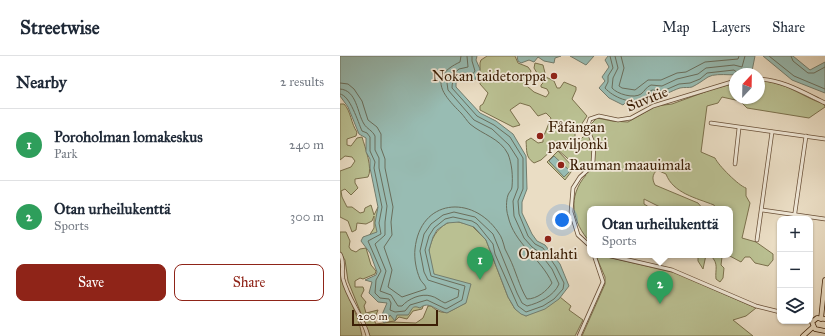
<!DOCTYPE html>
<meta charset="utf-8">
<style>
:root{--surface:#fff;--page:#f6f6f7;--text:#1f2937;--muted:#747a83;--line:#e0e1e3;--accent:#8f2418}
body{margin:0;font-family:"IM FELL Great Primer",serif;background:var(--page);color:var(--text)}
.controls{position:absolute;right:12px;bottom:12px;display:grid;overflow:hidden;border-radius:8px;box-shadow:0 1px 3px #0004}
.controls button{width:36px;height:36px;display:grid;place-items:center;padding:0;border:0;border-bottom:1px solid var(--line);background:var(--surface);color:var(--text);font:20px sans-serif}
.compass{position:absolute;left:389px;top:12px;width:36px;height:36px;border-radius:50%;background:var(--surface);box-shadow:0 1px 3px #0004;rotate:22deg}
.scale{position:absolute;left:12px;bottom:10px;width:86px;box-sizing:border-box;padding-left:4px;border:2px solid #3c1f06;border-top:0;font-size:11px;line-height:14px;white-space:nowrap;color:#3c1f06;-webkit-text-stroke:3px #f1e9d9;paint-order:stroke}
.you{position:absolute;left:222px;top:164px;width:14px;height:14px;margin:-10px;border:3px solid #fff;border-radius:50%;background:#1a73e8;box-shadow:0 0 0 6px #1a73e833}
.badge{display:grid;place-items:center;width:26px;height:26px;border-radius:50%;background:var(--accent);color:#fff;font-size:13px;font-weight:700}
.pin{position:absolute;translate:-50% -33px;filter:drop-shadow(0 1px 2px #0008)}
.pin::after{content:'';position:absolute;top:21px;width:14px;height:12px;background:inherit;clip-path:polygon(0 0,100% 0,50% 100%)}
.popup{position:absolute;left:247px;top:150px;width:146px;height:52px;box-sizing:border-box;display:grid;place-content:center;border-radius:8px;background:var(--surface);filter:drop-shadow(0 1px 3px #0005);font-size:13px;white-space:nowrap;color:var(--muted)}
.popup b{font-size:15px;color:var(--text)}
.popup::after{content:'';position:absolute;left:50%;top:100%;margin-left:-8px;border:8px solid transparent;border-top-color:var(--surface)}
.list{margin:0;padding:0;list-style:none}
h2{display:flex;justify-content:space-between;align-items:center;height:52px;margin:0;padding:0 16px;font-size:17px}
h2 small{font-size:13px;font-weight:400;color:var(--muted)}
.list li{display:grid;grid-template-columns:26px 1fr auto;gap:12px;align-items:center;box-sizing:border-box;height:72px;padding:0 16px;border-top:1px solid var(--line)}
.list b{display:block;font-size:15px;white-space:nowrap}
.list p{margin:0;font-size:13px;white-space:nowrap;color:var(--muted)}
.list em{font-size:13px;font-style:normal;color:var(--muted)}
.actions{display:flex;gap:8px;padding:12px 16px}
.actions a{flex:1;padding:9px 0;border:1px solid var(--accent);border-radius:8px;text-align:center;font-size:14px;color:var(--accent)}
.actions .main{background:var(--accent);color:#fff}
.icon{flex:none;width:22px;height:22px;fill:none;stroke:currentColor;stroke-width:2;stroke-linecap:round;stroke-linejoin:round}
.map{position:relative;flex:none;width:485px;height:280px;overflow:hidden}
header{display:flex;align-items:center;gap:24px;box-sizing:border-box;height:56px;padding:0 20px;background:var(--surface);border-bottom:1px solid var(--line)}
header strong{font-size:19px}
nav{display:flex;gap:22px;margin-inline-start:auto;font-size:14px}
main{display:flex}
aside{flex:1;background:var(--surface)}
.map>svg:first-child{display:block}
.green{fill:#bac092;stroke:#7b704c}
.water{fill:#98bcb3;stroke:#737d6e}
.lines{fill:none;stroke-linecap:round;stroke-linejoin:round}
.shore{stroke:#6a6e5c;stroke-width:1}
.minor-casing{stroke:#684e36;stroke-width:4.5}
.major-casing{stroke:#3c1f06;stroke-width:5.5}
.minor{stroke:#f1e9d9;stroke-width:3}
.major{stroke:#eaddc4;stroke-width:4}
.poi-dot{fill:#8f2418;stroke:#f1e9d9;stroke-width:1.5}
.labels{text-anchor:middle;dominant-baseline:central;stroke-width:3.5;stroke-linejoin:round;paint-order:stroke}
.poi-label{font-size:15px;fill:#3c1f06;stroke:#f1e9d9;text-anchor:start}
.street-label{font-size:15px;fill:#3c1f06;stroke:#f1e9d9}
</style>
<header>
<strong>Streetwise</strong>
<nav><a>Map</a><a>Layers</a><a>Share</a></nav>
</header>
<main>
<aside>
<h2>Nearby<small>2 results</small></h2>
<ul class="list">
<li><span class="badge" style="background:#2e9e5b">1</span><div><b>Poroholman lomakeskus</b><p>Park</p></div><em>240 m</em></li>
<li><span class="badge" style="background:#2e9e5b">2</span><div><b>Otan urheilukenttä</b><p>Sports</p></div><em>300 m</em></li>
</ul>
<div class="actions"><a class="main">Save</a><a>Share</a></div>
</aside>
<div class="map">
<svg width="485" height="280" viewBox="0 0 485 280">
<rect width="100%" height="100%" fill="#eaddc4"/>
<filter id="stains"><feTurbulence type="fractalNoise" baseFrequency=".005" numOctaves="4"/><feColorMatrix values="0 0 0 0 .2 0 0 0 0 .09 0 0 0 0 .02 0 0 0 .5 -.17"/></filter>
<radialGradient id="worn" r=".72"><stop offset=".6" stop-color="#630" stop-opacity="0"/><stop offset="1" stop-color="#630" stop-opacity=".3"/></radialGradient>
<!-- green -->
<g class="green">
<path d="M147,0h28l3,7 10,4 3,4 -1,3 -3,3v9l7,6 12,5 3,-4 -2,-4 -6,-2v-2l2,-2 -9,-15 1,-5 8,2 3,12 8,4 3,7h3l4,-6 12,5v3l-4,9 15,17 -12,18v8l4,-1 11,-11 -1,-4 8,-8 15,3 16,1 28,-16 16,-2 41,-15 22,-6v15h24v-17c24,-1 43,16 65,23l1,3 -16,11 -62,-10 -7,-7 -18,-4 -4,6 -11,3 -6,46 14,6c3,7 24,28 31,30v8l4,7 -8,35 14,4 17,12v6l-5,6 -13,-3 -5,-6h-5l-4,5 -13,-7h2v-46h-14l-2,-4c-18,-7 -41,-12 -48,-31l-9,-4c-5,5 -5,9 -2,15l43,18 5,6h-39l-20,-10v5l8,5h-62v33c-18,-20 -23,-45 -4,-67l-29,-26h-4l-12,11 -7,3c-9,-6 -7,-13 -8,-22l5,-3 7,5 5,-1v-4l8,-20 -5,-5 -8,3 -8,-10 -10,-3 -10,7 10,15 -7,2 -33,-17v-4l3,-2 5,-11 -8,-9v-21l1,-3z"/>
<path d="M0,48h4c7,7 7,20 13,28l-1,4 -9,3v6l4,1 6,-8 5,-1c3,10 11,32 6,40l-13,2v4l3,5 -7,7 -6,-6 -4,2 1,6 5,10h5l8,6 4,-1 1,-4 6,-3 3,10 4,-8 2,22 -4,5 -7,2 5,-8v-12l-2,5 -6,3 -9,-1 -1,7 -4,2 -4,-11 -8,-4v-46l11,-4 4,-6 -3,-4 -7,-1 -5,4z"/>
<polygon points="218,95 234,112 225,124 207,106"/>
<path d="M114,165l17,4 15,15 22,57 7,12 11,7 34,-19 11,9 -2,4 14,10 -8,16h-205l-22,-55 -3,-21 -5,-8v-20h6l4,9 -1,6 2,3 5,2 4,-3 6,-1 5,17 5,6 -1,3 -12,5 -3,-1 -5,3v6h8l1,3 -3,6 5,6 -2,4 2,7 12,-3 -4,10 2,4 15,-2 25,1 7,-5 5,-12h3c15,13 20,3 35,-3 -10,-9 -24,-18 -32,-29 -12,-18 -2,-49 20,-53z"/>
<polygon points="258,199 336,217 416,252 406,260 393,264 413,280 242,280 265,228 265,221 256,200"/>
<path d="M358,199h28l-4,2 -1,8 3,3 -1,10 -3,4 -4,-3c-1,-10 3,-15 -5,-23l-5,-1 -3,14 -5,-8z"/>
<path d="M0,207c2,28 18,47 22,73h-22z"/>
<polygon points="84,248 82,253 73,255 67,263 59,261 55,265 47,266 51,254"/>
</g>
<!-- water -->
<g class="water">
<path d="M0,0h137l-1,4 4,9 -5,11 -11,-3 -8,6v4l24,26 16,8 17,13 13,22 1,33 -5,13v11l10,21 5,7 8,4 15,19 9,22 -10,13 -14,10 -19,7 -5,-2 -6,-5 -7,-12 -22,-57 -12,-13 -15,-5 -12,1 -10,7 -4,7 -4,13 5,24 37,10 -5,19 -19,10c-11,-2 -18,-13 -27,-5 -9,-4 -8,3 -12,7h-11l-2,6 -5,-6 -5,8 -2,-1 -2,-5 6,-14 -9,-1 -9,-9 3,-11 -7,-2 11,-5 1,-3 -7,-19 -9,-12 2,-4 14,-5 -2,-9 3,-16 -8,-39v-9l-4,-7v-14l-7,-4 -11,-27 -8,-11z"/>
<polygon points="177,0 221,0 215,2 214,7 204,5 198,1 194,6 189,4 181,7 178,5"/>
<polygon points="230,0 254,0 246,9"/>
<path d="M268,0h147l-3,15c-10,8 -34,0 -44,6 -6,4 -10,7 -16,10 -3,1 -8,0 -12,1 -10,3 -15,9 -26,5l-8,9 -8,3 -13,-2 -2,2 -14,-7 -10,-10 6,-7 -3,-4 7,-10 -4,-7z"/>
<polygon points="423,0 453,0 470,14 485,6 485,37 452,24"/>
<polygon points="214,100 230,115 224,121 209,105"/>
</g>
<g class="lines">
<!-- shore -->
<g class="shore">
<path d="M270,0l3,12 -5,8v6l-3,6c8,9 26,17 38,11 4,-3 5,-7 9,-9l11,1 16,-7 11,-1 10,-4 7,-6 27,-3 5,4"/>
<path d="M275,0l3,12 -5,10 -1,10c5,6 22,11 29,6 4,-3 5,-7 10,-9l11,1 15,-7 21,-5 8,-6 28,-3 8,2 3,-11"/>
<polyline points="281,0 284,12 279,30 282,32 295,34 308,24 321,24 337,17 346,16 365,6 398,3 399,0"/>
<polyline points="429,0 454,20 485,33"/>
<polyline points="451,0 453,5 468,17 474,17 485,11"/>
<path d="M0,27l8,1 6,5 8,12 6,19 9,7 4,7v14l4,11v9l8,39 -2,15 1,13 -8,12 8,23 -4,17 14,10 24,-8c0,-4 -4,-6 -6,-10 -4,-9 -6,-21 -5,-30 5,-50 57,-55 83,-17 4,5 5,10 7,17 1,3 3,5 4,8 7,14 10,29 18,42 10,0 20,-8 25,-16 -11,-25 -38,-39 -44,-67 -2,-6 -2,-15 0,-21 1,-3 4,-5 4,-8 1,-11 0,-23 -4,-33 -8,-16 -25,-19 -38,-30 -3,-3 -6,-8 -9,-11 -19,-19 -33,-36 -1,-51l1,-6"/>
<path d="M0,33c17,1 17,24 24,35 3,5 8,6 11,12v14l4,8v10l8,38 -2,16v13l-10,9 11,27 -6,20 11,4 7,11h4c6,-7 19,-13 29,-10 5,1 9,5 14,7l13,-6 1,-7 -31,-10 -4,-8 -4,-21 4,-17 7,-10 12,-9 11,-3 21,5 18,17 24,59 5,10 5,3c12,-3 27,-10 32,-22l-7,-15 -13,-17 -7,-5 -8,-9 -10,-22 -1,-15 5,-13v-29l-9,-14 -17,-16 -18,-9 -26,-30 -1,-7 3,-6 9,-8 9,-2 -1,-11"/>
<path d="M0,38c10,1 18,28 22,37l5,2 3,4v14l5,11 -1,6 8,39 -3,16 2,11 -13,7 13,30 -5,9 -1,13 5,5 9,1 2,4 -1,7 5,2 10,-1 5,-6 17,-5 19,9 16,-9 3,-14 -34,-10 -6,-26 4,-14 5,-8 11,-9 8,-2 19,4 5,3 16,20 2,10 23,52 8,6 17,-6 11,-7 9,-10 1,-6 -8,-16 -13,-19 -8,-4 -7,-8 -9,-22 -1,-13 5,-12v-31l-13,-21 -16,-12 -17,-9 -25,-28c0,-9 4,-12 11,-15l9,2 3,-4 -3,-10v-5"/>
</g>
<defs>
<g id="minor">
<path d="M419,23c24,1 45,14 66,24"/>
<polyline points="371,67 485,83"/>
<polyline points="395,108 399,72"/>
<polyline points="422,154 485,163"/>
<polyline points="454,163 466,80"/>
<polyline points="417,184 432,76"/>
<polyline points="250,190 238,179 231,156 233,132 240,121 250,112 253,106 254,89 247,72 250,63 259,60 278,64 291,62 313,50 395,25"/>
<path d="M0,198c5,8 1,16 3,25 5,20 20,37 25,57"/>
<polyline points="267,199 332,214 416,250 440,256"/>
<polyline points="239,280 263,226 254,199"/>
</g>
<g id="major">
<polyline points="481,263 485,224"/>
<polyline points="485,263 477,262 472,266 475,273 485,275"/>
<polyline points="463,280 473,271"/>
</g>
</defs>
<!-- minor casing -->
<use href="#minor" class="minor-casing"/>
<!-- major casing -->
<use href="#major" class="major-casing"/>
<!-- minor -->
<use href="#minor" class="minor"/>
<!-- major -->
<use href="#major" class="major"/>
</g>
<!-- markers -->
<g class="poi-dot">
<circle cx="214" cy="20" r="4"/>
<circle cx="200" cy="80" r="4"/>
<circle cx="221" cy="109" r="4"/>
<circle cx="208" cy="183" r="4"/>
</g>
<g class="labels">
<!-- poi labels -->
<g class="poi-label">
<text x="206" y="20" text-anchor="end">Nokan taidetorppa</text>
<text x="208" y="71">Fåfängan<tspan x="208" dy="17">paviljonki</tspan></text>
<text x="229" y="109">Rauman maauimala</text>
<text x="208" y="198" text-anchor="middle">Otanlahti</text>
</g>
<!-- street labels -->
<g class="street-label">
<text transform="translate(307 43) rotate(-22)">Suvitie</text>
</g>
</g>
<rect width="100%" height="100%" filter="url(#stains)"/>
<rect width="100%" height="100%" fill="url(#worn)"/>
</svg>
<div class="controls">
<button>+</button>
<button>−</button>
<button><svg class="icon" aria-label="layers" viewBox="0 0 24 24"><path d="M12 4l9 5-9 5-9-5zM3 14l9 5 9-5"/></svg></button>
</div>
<svg class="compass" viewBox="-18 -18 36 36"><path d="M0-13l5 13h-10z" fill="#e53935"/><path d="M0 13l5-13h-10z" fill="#747a83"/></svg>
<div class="scale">200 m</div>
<div class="you"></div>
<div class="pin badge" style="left:140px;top:224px;background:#2e9e5b">1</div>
<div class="pin badge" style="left:320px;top:248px;background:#2e9e5b">2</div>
<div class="popup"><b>Otan urheilukenttä</b>Sports</div>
</div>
</main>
